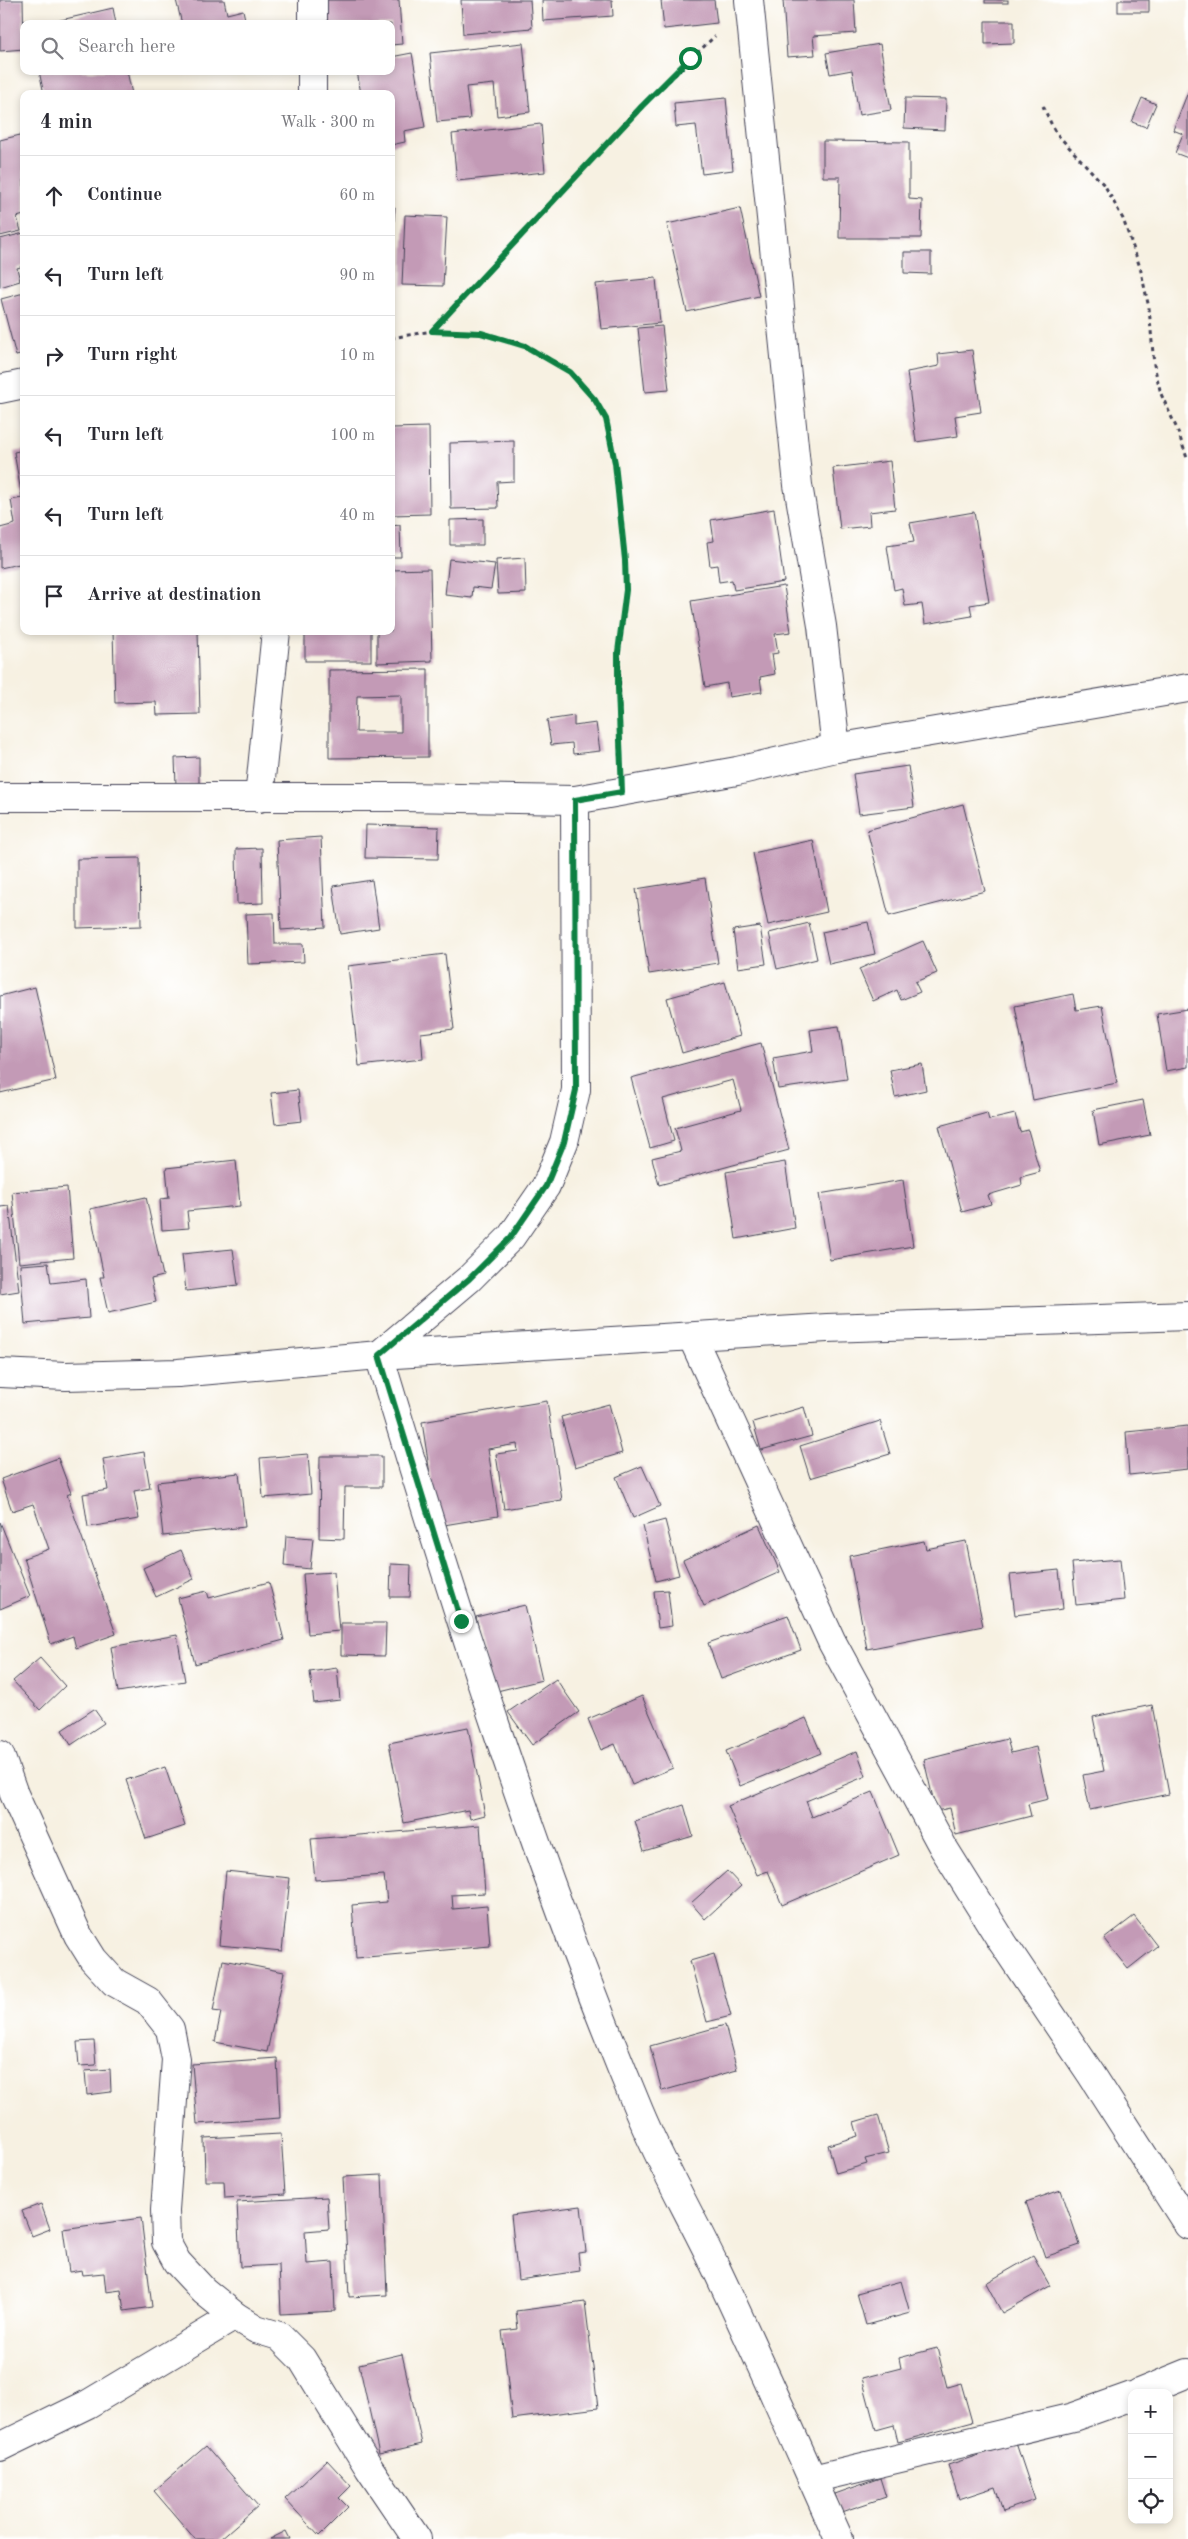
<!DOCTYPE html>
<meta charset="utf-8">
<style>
:root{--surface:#fff;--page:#f2f2f3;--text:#2b2b33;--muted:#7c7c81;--line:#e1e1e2}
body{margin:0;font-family:"Old Standard TT",serif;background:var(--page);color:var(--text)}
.controls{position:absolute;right:15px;bottom:15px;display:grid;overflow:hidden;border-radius:10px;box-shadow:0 2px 8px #0003}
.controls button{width:45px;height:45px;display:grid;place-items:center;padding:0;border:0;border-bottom:1px solid var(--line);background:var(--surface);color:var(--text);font:25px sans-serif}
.stop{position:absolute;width:15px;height:15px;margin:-11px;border:4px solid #0b8043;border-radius:50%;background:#fff}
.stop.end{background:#0b8043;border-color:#fff;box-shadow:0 1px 5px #0008}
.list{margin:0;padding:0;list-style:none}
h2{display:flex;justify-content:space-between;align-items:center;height:65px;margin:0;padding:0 20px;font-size:21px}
h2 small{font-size:16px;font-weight:400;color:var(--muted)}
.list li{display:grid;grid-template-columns:32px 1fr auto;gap:15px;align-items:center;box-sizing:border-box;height:80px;padding:0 20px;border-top:1px solid var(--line)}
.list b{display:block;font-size:19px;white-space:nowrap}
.list em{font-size:16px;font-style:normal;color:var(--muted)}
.icon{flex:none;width:28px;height:28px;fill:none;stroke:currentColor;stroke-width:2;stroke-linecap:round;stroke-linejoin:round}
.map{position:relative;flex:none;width:1188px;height:2539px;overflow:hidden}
.search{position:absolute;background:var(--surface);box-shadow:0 2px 8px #0003;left:20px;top:20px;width:375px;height:55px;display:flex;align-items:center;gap:12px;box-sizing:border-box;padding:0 18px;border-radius:10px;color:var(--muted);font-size:19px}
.panel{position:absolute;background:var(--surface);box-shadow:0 2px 8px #0003;left:20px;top:90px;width:375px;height:545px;border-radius:10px}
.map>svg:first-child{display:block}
.building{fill:#c39ab6;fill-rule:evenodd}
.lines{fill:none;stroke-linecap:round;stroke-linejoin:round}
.street-casing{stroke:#424154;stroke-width:30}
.secondary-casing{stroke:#424154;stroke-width:30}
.path{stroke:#424154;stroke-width:3;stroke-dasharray:4 4;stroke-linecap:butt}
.street{stroke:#fff;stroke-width:28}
.secondary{stroke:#fff;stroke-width:28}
.route{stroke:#0b8043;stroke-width:6}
</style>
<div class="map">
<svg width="1188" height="2539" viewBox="0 0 1188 2539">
<rect width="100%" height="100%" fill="#fff"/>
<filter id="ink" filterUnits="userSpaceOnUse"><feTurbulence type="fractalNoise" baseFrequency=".02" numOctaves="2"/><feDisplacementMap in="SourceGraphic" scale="10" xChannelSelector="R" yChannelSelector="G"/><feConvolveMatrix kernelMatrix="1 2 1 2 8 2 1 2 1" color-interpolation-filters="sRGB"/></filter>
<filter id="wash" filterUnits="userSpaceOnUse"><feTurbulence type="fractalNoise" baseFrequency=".0096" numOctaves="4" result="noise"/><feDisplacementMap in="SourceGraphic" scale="20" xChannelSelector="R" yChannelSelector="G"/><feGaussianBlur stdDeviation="1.12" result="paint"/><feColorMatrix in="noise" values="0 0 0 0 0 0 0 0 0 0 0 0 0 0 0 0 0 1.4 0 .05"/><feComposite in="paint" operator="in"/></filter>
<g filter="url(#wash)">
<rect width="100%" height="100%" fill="#f7f1e2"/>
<g id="blocks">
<!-- building -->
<g class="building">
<polygon points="0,0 23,0 24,49 0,51"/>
<polygon points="176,0 224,0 227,14 243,10 246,24 182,24"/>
<polygon points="324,0 399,0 402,44 391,45 391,24 325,24"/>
<polygon points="461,0 530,0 532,28 463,34"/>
<polygon points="542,0 612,0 613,16 543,21"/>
<polygon points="661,0 714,0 717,23 664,29"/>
<polygon points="783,0 854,0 856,33 813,36 815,55 787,57"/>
<rect x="985" y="0" width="23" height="3"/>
<rect x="1118" y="0" width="31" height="12"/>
<polygon points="113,8 116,24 48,24 48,23"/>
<polygon points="985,21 1014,21 1014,43 985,44"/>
<polygon points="523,43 530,112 497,116 494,84 466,87 470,119 437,122 430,53"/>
<polygon points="880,44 891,110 859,115 852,70 830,74 826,53"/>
<polygon points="412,53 425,127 404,131 405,142 391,145 391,94 361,94 357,71 391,71 391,57"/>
<polygon points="39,71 127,71 132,94 44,94"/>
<polygon points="1188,92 1188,158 1175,153 1183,134 1173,130"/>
<polygon points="726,98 733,170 702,174 696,125 676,127 674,103"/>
<polygon points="905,98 946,99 945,130 904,128"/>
<polygon points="1142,98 1156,104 1146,127 1132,122"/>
<polygon points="541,124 545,172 457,181 452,134"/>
<polygon points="24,134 24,215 17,217 21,231 0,236 0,140"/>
<polygon points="823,141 909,142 909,199 922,200 921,238 839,238 840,177 823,177"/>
<polygon points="391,207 395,207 393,233 391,233"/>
<polygon points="740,208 759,296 687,312 667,224"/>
<polygon points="405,215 447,217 443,286 402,285"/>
<polygon points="24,233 24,266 17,268 20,281 0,287 0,239"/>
<polygon points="904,252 931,252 931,274 904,273"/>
<polygon points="656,278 660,323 601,329 596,284"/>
<polygon points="24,293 24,354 16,356 1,299"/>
<polygon points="662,326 669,390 645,392 638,328"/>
<polygon points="972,350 981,412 955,416 958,436 916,442 907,372 939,366 938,354"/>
<polygon points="429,427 430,514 391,515 391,428"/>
<polygon points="514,441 514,481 497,482 498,508 451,509 450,443"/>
<polygon points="24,450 24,563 0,568 0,528 15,524 11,500 22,498 14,452"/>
<polygon points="890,461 895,509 869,512 870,526 840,529 833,468"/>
<polygon points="774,509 784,582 734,590 732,580 719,582 717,565 710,566 707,542 714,541 711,520"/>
<polygon points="974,512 989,602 970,605 972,616 925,624 922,604 905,606 902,588 894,590 887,546 914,542 910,523"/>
<polygon points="483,519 483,545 450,545 450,520"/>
<polygon points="400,525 401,557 391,557 391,526"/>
<polygon points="525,558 526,593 498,594 496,560"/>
<polygon points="449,559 495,564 491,589 473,587 472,598 445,595"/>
<polygon points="430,569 432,661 377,663 377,631 391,631 391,570"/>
<polygon points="784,586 791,632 775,634 778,653 772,654 775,674 760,677 762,692 729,697 727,683 705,687 691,601"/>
<polygon points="113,631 198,631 200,714 157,715 156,702 115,703"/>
<rect x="305" y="631" width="66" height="30"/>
<path d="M428,669v88l-99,1v-88zM401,695v37h-45l1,-36z"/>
<polygon points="574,716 574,726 596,723 600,751 573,754 572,743 551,745 547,720"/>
<polygon points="199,757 199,784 176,785 175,758"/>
<polygon points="908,766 914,807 859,814 853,774"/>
<polygon points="963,804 985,891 889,916 867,830"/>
<polygon points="366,825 439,827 438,859 365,858"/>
<polygon points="321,837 325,927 281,930 277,840"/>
<polygon points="813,840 827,912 768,925 753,853"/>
<polygon points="262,848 263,903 237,904 236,849"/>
<polygon points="140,858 141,926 77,928 77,859"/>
<polygon points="705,878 718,963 649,974 636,889"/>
<polygon points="372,880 379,928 340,934 333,886"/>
<polygon points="274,913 275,944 303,944 304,962 248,964 246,914"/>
<polygon points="868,922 875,954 829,964 822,932"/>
<polygon points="809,923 817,959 777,969 769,933"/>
<polygon points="760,926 766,964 738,968 733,930"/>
<polygon points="923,941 937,973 915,982 920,992 901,1000 897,990 873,1001 859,969"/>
<polygon points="445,954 454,1029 421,1033 423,1059 359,1066 348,966"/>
<polygon points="725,982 740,1036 682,1053 667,998"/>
<polygon points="35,987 56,1080 0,1093 0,996"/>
<polygon points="1073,994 1076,1010 1102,1006 1117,1083 1033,1100 1015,1006"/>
<polygon points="1188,1009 1188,1067 1166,1071 1157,1014"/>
<polygon points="839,1026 847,1079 778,1089 773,1058 813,1051 810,1030"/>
<polygon points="761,1043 789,1150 659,1185 652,1158 681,1151 675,1128 741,1110 733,1080 663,1099 674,1141 650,1148 631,1078"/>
<polygon points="922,1064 926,1090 895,1097 890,1070"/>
<polygon points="298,1090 302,1121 275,1124 271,1093"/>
<polygon points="1143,1100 1150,1135 1099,1145 1093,1110"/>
<polygon points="987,1113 989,1120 1015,1114 1020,1132 1028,1130 1040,1172 1021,1177 1022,1185 988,1195 991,1204 962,1212 939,1126"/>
<polygon points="236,1160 240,1206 187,1211 189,1228 162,1230 160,1199 169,1198 166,1168"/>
<polygon points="785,1162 795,1228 736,1239 726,1172"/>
<polygon points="903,1180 913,1246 830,1260 819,1194"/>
<polygon points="67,1187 73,1258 19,1263 12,1192"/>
<polygon points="146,1197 163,1276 151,1279 156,1302 108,1313 100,1277 104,1277 90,1209"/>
<polygon points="9,1206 19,1291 0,1294 0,1207"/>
<polygon points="233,1249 238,1285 186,1291 182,1254"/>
<polygon points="48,1263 51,1283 86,1279 89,1318 25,1324 20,1265"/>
<polygon points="547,1401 562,1500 504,1509 496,1454 518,1451 517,1444 488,1449 498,1516 438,1526 422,1422"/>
<polygon points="609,1404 622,1453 575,1467 561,1417"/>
<polygon points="804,1407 812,1436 761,1450 753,1422"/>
<polygon points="880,1421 890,1454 810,1478 800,1446"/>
<polygon points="1188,1426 1188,1469 1129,1475 1126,1432"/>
<polygon points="144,1452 150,1488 134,1491 139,1519 88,1527 83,1494 108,1490 103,1459"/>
<polygon points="308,1454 311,1494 263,1498 260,1458"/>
<polygon points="320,1456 382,1456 382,1487 345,1487 344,1539 319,1538"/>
<polygon points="58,1458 71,1493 67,1495 116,1634 76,1648 73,1636 51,1644 24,1558 49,1549 33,1504 12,1511 1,1479"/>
<polygon points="642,1466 660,1506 633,1518 616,1477"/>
<polygon points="239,1473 245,1527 163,1536 157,1482"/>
<polygon points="665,1520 679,1575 656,1581 643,1526"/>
<polygon points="0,1522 30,1596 0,1609"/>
<polygon points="759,1525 780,1572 704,1606 683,1560"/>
<polygon points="286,1536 313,1538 310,1569 284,1566"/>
<polygon points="924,1541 926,1549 966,1541 983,1626 867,1649 849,1556"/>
<polygon points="181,1550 194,1579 156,1597 143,1568"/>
<polygon points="1120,1559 1124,1600 1076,1605 1072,1563"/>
<polygon points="391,1564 411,1565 410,1597 390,1597"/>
<polygon points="1059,1570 1063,1609 1015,1615 1010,1575"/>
<polygon points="334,1572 339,1631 308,1634 303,1574"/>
<polygon points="269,1582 284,1640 195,1664 178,1598 207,1591 209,1598"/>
<polygon points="668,1590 672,1626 658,1628 654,1591"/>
<polygon points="525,1605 542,1680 493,1692 476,1617"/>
<polygon points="788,1615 801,1650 721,1679 708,1643"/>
<polygon points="341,1623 386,1623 385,1656 341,1655"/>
<polygon points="177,1635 185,1681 118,1692 111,1647"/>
<polygon points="40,1658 65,1686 40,1710 13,1681"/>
<polygon points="337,1668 340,1700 314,1703 310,1672"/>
<polygon points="556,1679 579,1712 532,1745 508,1712"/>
<polygon points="642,1696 673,1768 632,1785 615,1744 601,1750 588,1719"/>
<polygon points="1152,1705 1169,1794 1090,1810 1083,1775 1104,1771 1093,1717"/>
<polygon points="94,1709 104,1723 71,1745 62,1730"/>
<polygon points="806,1718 821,1753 740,1786 726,1751"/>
<polygon points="468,1727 485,1815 470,1819 468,1810 404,1823 389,1743"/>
<polygon points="1007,1739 1011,1753 1036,1747 1048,1799 1028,1804 1031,1816 956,1835 950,1808 936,1811 924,1760"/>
<polygon points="857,1751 866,1776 806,1801 812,1817 873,1792 899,1855 782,1905 768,1871 757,1875 728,1806"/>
<polygon points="165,1767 185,1826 146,1839 126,1780"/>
<polygon points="684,1805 693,1836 644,1851 635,1821"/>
<polygon points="480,1825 485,1893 452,1895 453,1909 487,1906 490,1946 356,1958 352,1905 387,1902 384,1875 315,1880 311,1839"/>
<polygon points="226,1871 290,1878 282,1951 219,1945"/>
<polygon points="727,1871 741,1886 705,1919 691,1903"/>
<polygon points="1134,1916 1157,1946 1128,1969 1104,1939"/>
<polygon points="714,1954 731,2016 707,2022 690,1961"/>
<polygon points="223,1960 284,1972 267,2052 215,2042 221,2012 213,2011"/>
<polygon points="725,2025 737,2070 662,2091 650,2046"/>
<polygon points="94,2041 96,2065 79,2066 77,2042"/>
<polygon points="277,2058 280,2118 197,2124 192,2064"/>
<polygon points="110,2069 111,2092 87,2095 85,2071"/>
<polygon points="878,2115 889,2153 865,2159 867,2164 836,2173 828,2145 858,2136 854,2122"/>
<polygon points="281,2134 285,2194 225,2198 224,2181 205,2181 204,2138"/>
<polygon points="382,2175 387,2295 349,2297 343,2177"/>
<polygon points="1061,2190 1080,2245 1045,2257 1026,2202"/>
<polygon points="327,2197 329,2229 305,2231 307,2264 333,2262 335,2311 281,2314 279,2265 240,2267 237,2202"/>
<polygon points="41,2204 50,2229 32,2236 22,2211"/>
<polygon points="581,2206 586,2252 578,2253 580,2271 518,2280 511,2215"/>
<polygon points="141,2218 152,2307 124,2311 121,2290 106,2292 104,2273 83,2275 82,2270 69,2272 63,2229"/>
<polygon points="1033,2256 1050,2286 1002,2313 986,2283"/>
<polygon points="901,2281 910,2313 866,2325 857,2293"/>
<polygon points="585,2302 598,2408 512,2419 502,2331 518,2329 516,2311"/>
<polygon points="937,2348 947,2387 961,2383 972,2422 898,2442 894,2425 876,2430 862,2378 901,2368 899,2358"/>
<polygon points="402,2354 422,2444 379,2454 359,2364"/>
<polygon points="1016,2443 1035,2500 1003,2511 995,2487 959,2499 948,2465"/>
<polygon points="206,2446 258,2506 220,2539 195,2539 154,2491"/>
<polygon points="327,2460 351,2486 339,2498 348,2507 319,2536 285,2499"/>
<polygon points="880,2478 886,2497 841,2512 835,2494"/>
<polygon points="286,2531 290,2539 270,2539"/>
</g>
</g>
</g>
<g filter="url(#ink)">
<use href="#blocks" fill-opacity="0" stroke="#424154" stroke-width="1"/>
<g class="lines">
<defs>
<g id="street">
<polyline points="749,0 798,485 822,626 836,748"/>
<polyline points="313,24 313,0"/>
<polyline points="312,94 312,71"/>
<polyline points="0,389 24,384"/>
<polyline points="0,797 404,797 575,800 737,771 836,748 1188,688"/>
<polyline points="259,798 276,631"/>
<path d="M575,800l1,290 -12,52 -18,44 -35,51 -42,42 -90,76c77,256 157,509 260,756 22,53 51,103 76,155 43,90 83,182 124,273"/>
<polyline points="692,1337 832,1642 943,1847 1003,1943 1091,2074 1188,2225"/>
<polyline points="0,1755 14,1794 78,1935 93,1959 114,1982 148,2001 170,2029 176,2059 165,2210 166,2242 177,2262 204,2291 235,2316 256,2329 279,2336 302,2359 369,2468 417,2539"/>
<polyline points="1139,2393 1188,2373"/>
<polyline points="0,2447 88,2404 235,2316"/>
<polyline points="812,2479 1073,2417 1132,2396"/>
</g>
<polyline id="secondary" points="0,1373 66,1376 178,1373 379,1355 827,1328 1188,1316"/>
</defs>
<!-- street casing -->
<use href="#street" class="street-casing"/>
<!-- secondary casing -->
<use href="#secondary" class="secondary-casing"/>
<!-- path -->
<g class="path">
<polyline points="1043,106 1055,132 1105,186 1123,219 1140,267 1149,308 1154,365 1161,394 1177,429 1188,461"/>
<polyline points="432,331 642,106 715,36"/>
<polyline points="391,338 432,331 481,333 525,345 570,372 595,400 606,419 615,463 625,560 626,590 619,652 620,756"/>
</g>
<!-- street -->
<use href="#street" class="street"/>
<!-- secondary -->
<use href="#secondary" class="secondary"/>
</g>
</g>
<g class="lines" filter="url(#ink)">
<!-- route -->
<polyline class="route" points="461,1621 379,1355 469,1279 511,1237 546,1186 564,1142 576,1090 575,800 622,792 618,689 618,652 626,590 625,560 615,463 606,419 595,400 570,372 525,346 481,333 432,331 642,106 690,58"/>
</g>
</svg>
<div class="controls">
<button>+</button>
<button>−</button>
<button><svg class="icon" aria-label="locate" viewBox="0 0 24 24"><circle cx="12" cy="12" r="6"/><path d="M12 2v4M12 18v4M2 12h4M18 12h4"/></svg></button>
</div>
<div class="stop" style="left:690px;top:58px"></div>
<div class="stop end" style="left:461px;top:1621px"></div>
<div class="search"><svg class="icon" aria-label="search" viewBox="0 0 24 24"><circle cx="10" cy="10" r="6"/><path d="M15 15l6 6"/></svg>Search here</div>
<section class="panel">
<h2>4 min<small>Walk · 300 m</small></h2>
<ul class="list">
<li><svg class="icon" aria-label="ahead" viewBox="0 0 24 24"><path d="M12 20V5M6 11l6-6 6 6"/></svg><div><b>Continue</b></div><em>60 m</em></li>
<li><svg class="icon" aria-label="left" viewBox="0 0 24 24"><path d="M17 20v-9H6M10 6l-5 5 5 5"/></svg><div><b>Turn left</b></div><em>90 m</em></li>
<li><svg class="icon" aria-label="right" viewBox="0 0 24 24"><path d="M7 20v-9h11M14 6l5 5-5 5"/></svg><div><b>Turn right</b></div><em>10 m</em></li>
<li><svg class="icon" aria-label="left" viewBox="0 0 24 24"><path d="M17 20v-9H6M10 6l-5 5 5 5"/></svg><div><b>Turn left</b></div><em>100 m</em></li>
<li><svg class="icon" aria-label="left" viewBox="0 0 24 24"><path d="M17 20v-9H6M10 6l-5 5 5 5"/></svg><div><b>Turn left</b></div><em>40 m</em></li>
<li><svg class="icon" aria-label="arrive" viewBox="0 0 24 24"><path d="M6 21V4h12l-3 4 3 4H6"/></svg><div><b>Arrive at destination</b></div></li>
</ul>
</section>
</div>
